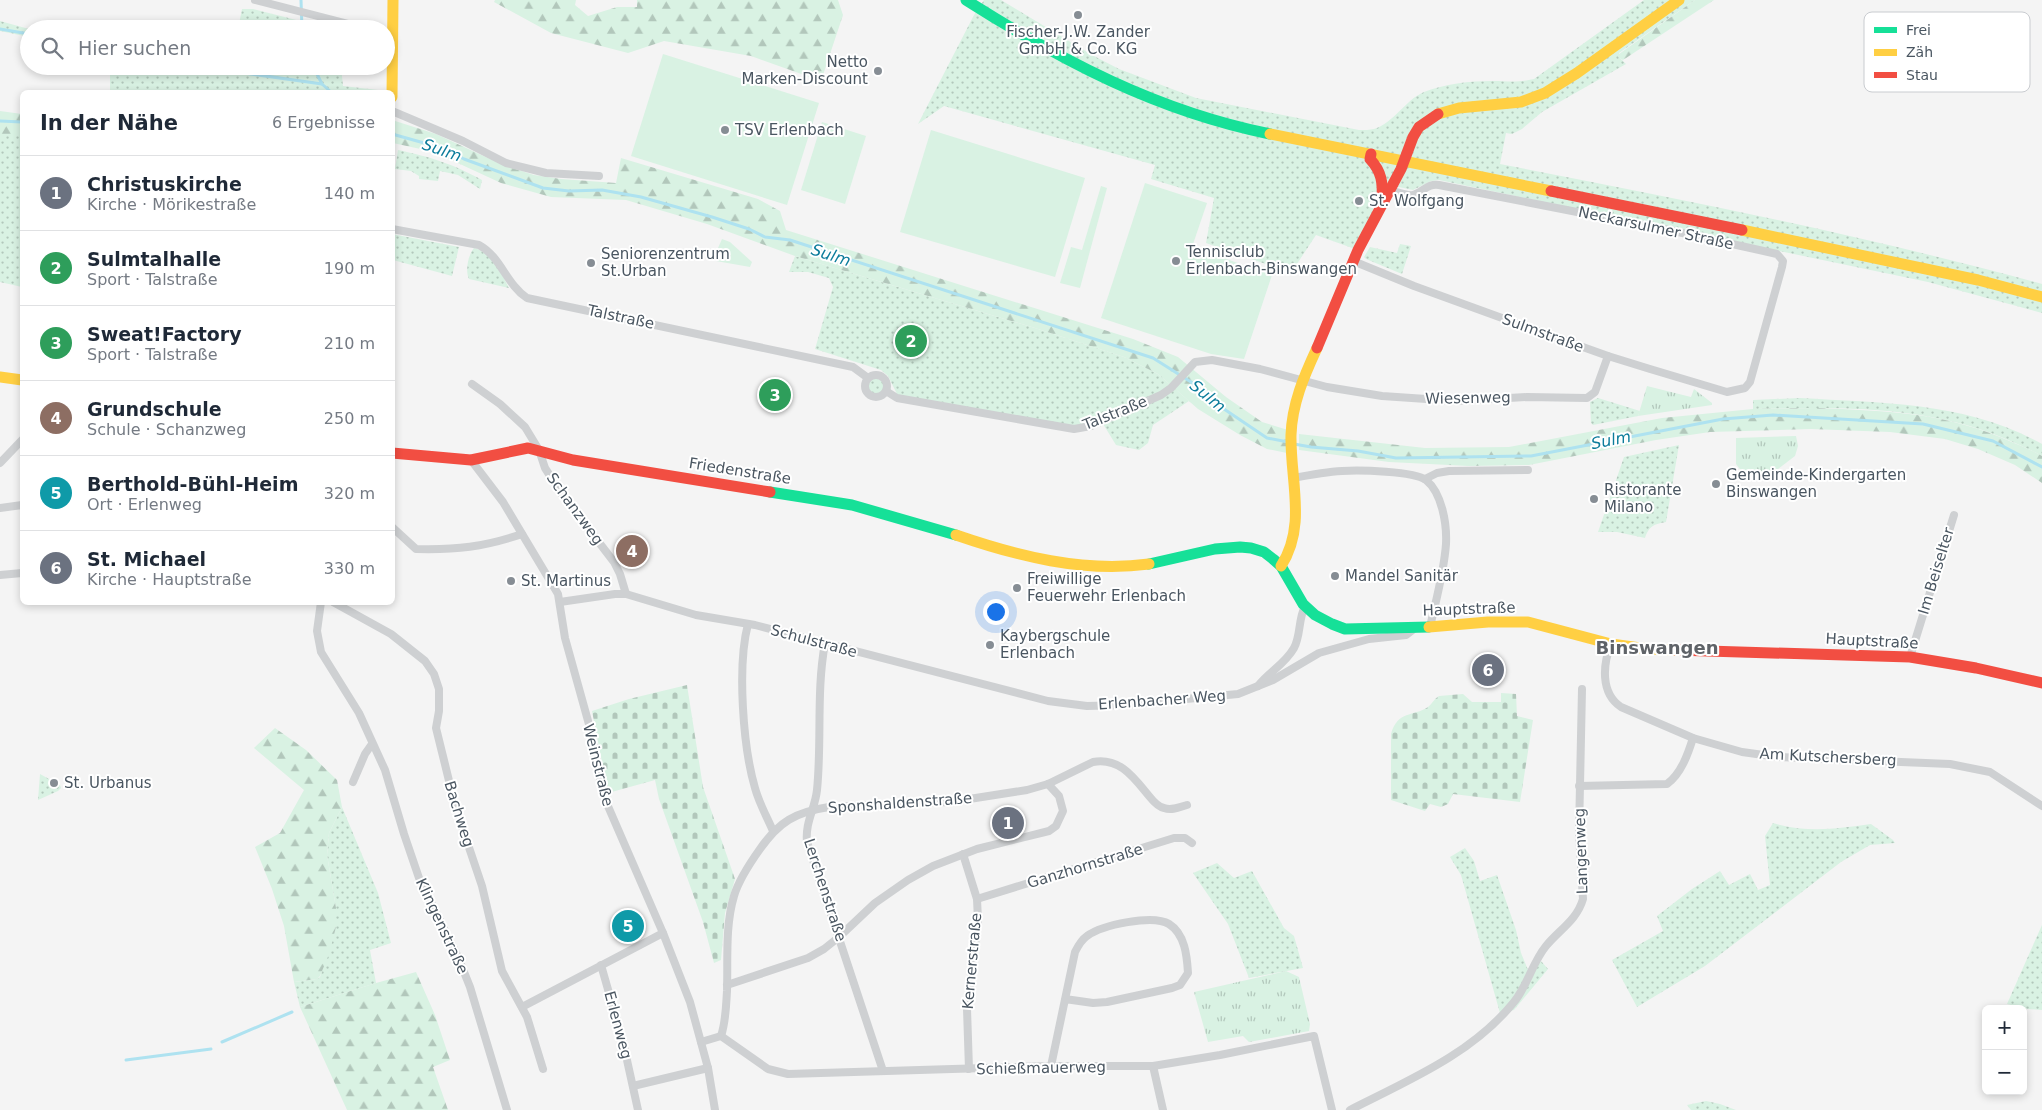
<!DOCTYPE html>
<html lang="de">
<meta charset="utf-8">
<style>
:root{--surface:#fff;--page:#f2f2f3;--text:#1f2937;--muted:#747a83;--line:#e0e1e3;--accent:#868d94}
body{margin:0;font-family:"DejaVu Sans",sans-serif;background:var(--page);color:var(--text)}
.controls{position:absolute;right:15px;bottom:15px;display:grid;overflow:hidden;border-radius:8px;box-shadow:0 2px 8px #0003}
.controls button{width:45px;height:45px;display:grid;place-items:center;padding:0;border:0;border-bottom:1px solid var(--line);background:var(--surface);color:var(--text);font:25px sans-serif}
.you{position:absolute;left:995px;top:611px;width:18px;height:18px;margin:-12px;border:4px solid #fff;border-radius:50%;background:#1a73e8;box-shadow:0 0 0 8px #1a73e833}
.badge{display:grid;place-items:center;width:32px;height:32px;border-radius:50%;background:var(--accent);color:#fff;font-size:16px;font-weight:700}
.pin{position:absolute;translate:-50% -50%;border:2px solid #fff;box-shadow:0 1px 5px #0006}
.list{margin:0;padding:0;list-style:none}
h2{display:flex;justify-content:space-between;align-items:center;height:65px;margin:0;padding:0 20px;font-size:21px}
h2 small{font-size:16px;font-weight:400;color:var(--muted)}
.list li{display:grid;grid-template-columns:32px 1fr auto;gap:15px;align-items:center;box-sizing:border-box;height:75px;padding:0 20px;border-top:1px solid var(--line)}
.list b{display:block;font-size:19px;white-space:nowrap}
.list p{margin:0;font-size:16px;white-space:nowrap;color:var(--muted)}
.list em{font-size:16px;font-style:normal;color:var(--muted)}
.icon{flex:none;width:28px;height:28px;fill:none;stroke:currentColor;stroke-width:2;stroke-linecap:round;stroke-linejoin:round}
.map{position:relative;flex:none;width:2042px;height:1110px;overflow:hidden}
.search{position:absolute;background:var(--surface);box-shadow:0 2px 8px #0003;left:20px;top:20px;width:375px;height:55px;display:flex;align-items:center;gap:12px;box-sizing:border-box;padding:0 18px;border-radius:28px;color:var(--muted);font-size:19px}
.panel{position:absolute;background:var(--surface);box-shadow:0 2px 8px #0003;left:20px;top:90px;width:375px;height:515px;border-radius:8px}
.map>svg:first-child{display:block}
.grass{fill:url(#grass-dots)}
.forest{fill:url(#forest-firs)}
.cemetery{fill:url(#cemetery-stones)}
.park{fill:url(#park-tufts)}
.pitch{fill:#d9f2e3}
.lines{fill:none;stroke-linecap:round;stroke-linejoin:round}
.stream{stroke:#aee2f0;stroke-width:3}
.street{stroke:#ced0d2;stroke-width:8}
.fast{stroke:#16e098;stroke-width:11}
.slow{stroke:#ffcf43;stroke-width:11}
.jam{stroke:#f24e42;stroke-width:11}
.poi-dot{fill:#868d94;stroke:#fff;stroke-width:2}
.labels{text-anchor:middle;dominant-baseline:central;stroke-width:4;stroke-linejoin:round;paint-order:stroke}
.poi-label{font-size:15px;fill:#4a5661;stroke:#fff;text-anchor:start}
.street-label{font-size:15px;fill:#4a5661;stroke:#fff}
.water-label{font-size:16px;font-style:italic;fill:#0c7c9b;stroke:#fff}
.quarter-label{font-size:18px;font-weight:bold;fill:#5f6368;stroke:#fff}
.key{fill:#fff;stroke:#c9ccd0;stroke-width:1}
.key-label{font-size:14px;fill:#4a5661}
</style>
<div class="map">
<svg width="2042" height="1110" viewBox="0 0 2042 1110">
<defs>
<pattern id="grass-dots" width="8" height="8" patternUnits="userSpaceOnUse" patternTransform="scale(1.25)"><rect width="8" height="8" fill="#d9f2e3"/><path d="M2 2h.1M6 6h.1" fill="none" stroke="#b2c7bb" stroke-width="1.8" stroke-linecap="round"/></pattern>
<pattern id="forest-firs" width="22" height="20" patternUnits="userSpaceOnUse" patternTransform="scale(1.25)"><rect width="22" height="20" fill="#d9f2e3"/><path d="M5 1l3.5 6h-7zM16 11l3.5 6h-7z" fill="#b2c7bb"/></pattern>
<pattern id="cemetery-stones" width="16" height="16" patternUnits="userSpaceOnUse" patternTransform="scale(1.25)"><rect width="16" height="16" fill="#d9f2e3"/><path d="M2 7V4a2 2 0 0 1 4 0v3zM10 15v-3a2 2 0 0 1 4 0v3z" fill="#b2c7bb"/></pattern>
<pattern id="park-tufts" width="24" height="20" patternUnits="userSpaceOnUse" patternTransform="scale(1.25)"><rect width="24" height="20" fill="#d9f2e3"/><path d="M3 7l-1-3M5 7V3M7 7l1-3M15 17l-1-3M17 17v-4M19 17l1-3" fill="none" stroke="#b2c7bb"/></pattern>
</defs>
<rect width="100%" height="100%" fill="#f4f4f4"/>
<!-- grass -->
<g class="grass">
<path d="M984,0h17l91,55 27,14 77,29 163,32c5,0 11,0 15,-1 20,-6 31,-29 50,-37 20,-8 46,-11 68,-11 17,0 24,2 42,-2l110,-79h51l-76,53v4l7,7 -84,48 -20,17 -10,5 -6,-1 -6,31c181,35 363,71 542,120v29l-114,-31 -489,-102 -8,1 -18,9 -33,-7 -8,30 -17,36 -39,-14 -25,38 -85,-30 8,-45 -63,-19 4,-14 -211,-59 -26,18 56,-109z"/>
<polygon points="242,9 253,9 312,24 312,29 238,29"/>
<polygon points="0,21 29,29 29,37 0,31"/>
<polygon points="110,66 341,66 343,86 387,91 386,92 110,92"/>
<polygon points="0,135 22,135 22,287 0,282"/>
<path d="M398,150c33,7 55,14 84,30l-2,9 -22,-14 -18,-4 -2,10 -19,-2v-3l-8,-5 -16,-2z"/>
<polygon points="392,234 459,247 452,276 393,260"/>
<polygon points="1400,244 1411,246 1402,274 1366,259 1364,257 1370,247 1397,253"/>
<path d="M474,248c19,5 27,25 35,40l-40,-9c-4,-8 -1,-24 5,-31z"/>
<polygon points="795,256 1035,328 1124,357 1158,374 1189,401 1153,425 1148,443 1139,450 1116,445 1100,419 1084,425 1074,426 898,396 888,376 881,370 815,349 833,287 829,278 808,272 789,272"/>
<circle cx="876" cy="386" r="10"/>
<polygon points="1598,398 1640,411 1638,416 1593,425 1591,423 1590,402"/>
<path d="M1800,398c84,5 167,4 242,46v12c-9,-5 -18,-9 -27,-13 -82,-38 -174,-36 -262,-34v-9z"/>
<path d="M1679,445l-13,77c-12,2 -17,4 -21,16l-28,-6h-19l26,-75z"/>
<polygon points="40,774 60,785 61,788 58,791 38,800"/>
<polygon points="342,807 378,893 391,943 370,950 376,983 300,1007 294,982 317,979 320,977 336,927 336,908 327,855 329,833"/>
<path d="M1773,823c34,10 63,6 98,1l22,16 2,3 -25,2 -29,17 -136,104 -68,41 -25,-47 51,-29 -6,-15 35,-27 28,-18 9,14 21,-11 8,16 12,-5 -5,-49z"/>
<polygon points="1465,848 1474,861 1480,881 1497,875 1516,930 1521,953 1531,977 1541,961 1548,969 1514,1010 1500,1013 1461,875 1450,857"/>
<polygon points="1217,863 1234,878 1252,871 1284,928 1294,936 1303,968 1249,978 1228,924 1193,873"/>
<polygon points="2042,925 2042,1010 2028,1009 2007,1004"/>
<polygon points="1706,1101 1720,1104 1736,1110 1691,1110 1687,1105"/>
</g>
<!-- forest -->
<g class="forest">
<polygon points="495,0 576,0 575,5 588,16 617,7 637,7 637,0 838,0 843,15 821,81 751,56 664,41 628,53 551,33 494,2"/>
<polygon points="1695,0 1714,0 1623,60 1618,57 1619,54"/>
<polygon points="0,111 22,114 22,135 0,135"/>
<polygon points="392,120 436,134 503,165 534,175 561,179 616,183 621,158 758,199 780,211 786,230 1133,339 1178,357 1226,397 1262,422 1288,430 1287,453 1267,449 1240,435 1198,409 1158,374 1124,357 1035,328 795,256 707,224 626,200 551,197 501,183 434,152 393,143"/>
<path d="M1816,408c72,3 131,4 198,35 10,4 19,8 28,13v27l-27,-18 -37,-16 -33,-10 -55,-7 -79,-3 -101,3 -54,8 -127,25 -60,1 -80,-4 -90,-12v-16l126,14 84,-1 153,-29 91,-9z"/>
<polygon points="275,728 306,750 337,780 342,807 329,833 327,855 336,908 336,927 329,954 320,976 317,979 294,982 284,926 272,889 255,847 280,833 304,790 254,748"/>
<polygon points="416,972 435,1015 450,1060 433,1067 448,1110 347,1110 300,1007 376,983"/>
</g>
<!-- cemetery -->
<g class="cemetery">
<polygon points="687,685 703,787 735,879 725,913 721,960 714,963 703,922 659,799 655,780 608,793 592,711 629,699"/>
<path d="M1501,693l15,1 1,22 16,4 -13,82 -67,-8 -5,10 -7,3 -11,-3 -5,7 -34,-11v-66c7,-24 22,-17 37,-27 4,-3 6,-8 11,-11l24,-2 9,8h29z"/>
</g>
<!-- park -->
<g class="park">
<polygon points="722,239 730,242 752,262 750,267 716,261 718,248"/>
<polygon points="1647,386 1691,397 1694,389 1712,403 1712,405 1638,416"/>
<polygon points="1796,436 1798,446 1795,456 1766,478 1746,477 1736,464 1736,438"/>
<polygon points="1286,971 1299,977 1310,1024 1309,1031 1249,1042 1243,1036 1208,1042 1194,992"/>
</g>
<!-- pitch -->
<g class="pitch">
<polygon points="663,54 819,103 787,205 631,156"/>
<polygon points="822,122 866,136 845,204 801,190"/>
<polygon points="931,130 1085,178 1055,277 900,232"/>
<polygon points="1145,183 1207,203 1192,247 1272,275 1244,359 1211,354 1101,318"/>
<polygon points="1101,186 1107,188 1080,288 1060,283 1071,247 1082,250"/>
</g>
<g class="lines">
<!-- stream -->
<g class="stream">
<polyline points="301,0 302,29"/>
<polyline points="0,29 29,34"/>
<polyline points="195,66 322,84"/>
<polyline points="313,66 322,84 331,92"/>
<polyline points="0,121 22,122"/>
<polyline points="392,134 442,148 464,159 543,188 569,191 602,190 641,197 712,217 749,229 765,237 790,240 1153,358 1191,382 1221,407 1267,438 1288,442"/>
<polyline points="1294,444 1311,447 1358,451 1396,458 1531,456 1723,419 1773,415 1923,424 1993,441 2042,467"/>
<polyline points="222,1042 292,1012"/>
<polyline points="126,1060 211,1049"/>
</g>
<!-- street -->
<g class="street">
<polyline points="255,0 368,29"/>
<polyline points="392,111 463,141 506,163 546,173 599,176"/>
<path d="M392,229l87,16c22,12 27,39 48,53l326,69 15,11"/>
<path d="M1353,261l61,25 99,36 95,34 42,13 77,23 18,-4 5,-6 32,-115 1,-6 -6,-7 -108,-24 -230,-45c-11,-2 -16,7 -26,10 -6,1 -16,-3 -23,-5"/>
<circle cx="876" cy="386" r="11"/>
<polyline points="472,384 500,404 525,427 539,450 545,468 561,493 614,562 620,574 626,594"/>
<polyline points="886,391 897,398 1074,429 1091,426 1161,395 1171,388 1195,362 1212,360 1260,369 1327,387 1382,396 1456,401 1527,397 1587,398 1595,392 1608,356"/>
<polyline points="471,460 503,502 558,594 565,638 590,728 604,797 663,933 690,1002 708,1068 715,1110"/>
<polyline points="0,463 22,440"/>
<path d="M1293,478c16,-3 33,-6 49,-7 17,-1 72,0 84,9 16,13 21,44 20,64 -2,28 -10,56 -16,83"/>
<polyline points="1425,479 1437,473 1449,471 1528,470"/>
<polyline points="0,508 22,505"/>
<path d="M392,527l24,22c40,1 68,-2 106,-15"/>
<polyline points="0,575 22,573"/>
<polyline points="321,602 317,631 321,652 359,713 385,770 404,834 419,878 458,957 470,987 507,1110"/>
<polyline points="333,602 391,634 425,661 434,674 439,689 439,711 436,728 456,809 482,886 502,971 527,1017 543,1069"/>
<polyline points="560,602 615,594 626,594 696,615 755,625 1048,701 1087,706 1124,705 1238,694 1273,680 1319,653 1369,639 1406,635 1415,628"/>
<path d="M748,624c-11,42 -5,123 7,164 4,15 12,29 18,43"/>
<path d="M825,643c-9,49 -3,98 -8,147 -2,19 -12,32 -10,52l76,229"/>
<path d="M1611,644c-8,20 -11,49 10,63l72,31 49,14 36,5 172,7 40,8 52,34"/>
<polyline points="1910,657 1954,515"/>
<path d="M1258,686c11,-14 27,-22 36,-38 7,-13 4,-28 11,-42"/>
<polyline points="353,782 365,754 372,744"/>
<path d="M1579,786l88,-2c14,-10 21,-30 26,-46"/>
<polyline points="963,854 977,899 978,920 967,1009 969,1069"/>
<polyline points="977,899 1174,838 1185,838 1192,843"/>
<polyline points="601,965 623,1042 638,1110"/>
<polyline points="727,985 808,958 824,949 839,937 875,903 908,880 933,866 977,849 1049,831 1056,826 1063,811 1059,796 1048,784"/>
<polyline points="522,1007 663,933"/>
<path d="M721,1036c5,-15 5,-30 6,-45 1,-31 -2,-65 7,-95 5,-17 16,-33 26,-47 19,-27 35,-37 69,-42l121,-5 77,-12 21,-6 45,-22c27,-5 41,16 56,34 4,5 9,11 15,12 8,3 16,-1 23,-3"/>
<polyline points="701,1042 721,1036 768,1069 788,1074 1051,1066 1153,1066 1220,1055 1314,1036 1332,1110"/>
<path d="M1051,1066l24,-114c3,-6 6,-12 12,-16 15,-11 66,-22 82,-12 16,10 18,32 19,49l-8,12 -8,3 -65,14 -14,1 -28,-4"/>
<polyline points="1153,1066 1163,1110"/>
<polyline points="633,1086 708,1068"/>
<path d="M1350,1110c59,-30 122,-56 164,-108 14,-17 18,-39 32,-56 13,-16 31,-26 37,-47l-4,-66 3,-144"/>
</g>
<!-- fast -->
<g class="fast">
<path d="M966,0c96,61 191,111 304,134"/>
<polyline points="770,492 852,505 956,535"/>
<polyline points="1149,564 1215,549 1240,547 1251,548 1264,552 1273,559 1281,566 1303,604 1315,615 1332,624 1345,629 1429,627"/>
</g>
<!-- slow -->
<g class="slow">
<polyline points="392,97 393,0"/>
<polyline points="1438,114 1459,108 1521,102 1545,93 1577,73 1679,0"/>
<polyline points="1270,134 1551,191"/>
<polyline points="1742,230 1978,280 2042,297"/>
<polyline points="0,377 22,380"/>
<path d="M956,535c61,21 127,38 193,29"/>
<path d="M1281,566c26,-40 9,-86 10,-131 1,-31 13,-59 26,-87"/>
<polyline points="1429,627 1488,622 1528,622 1611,644 1648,649 1675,650"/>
</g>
<!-- jam -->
<g class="jam">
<path d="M1371,154l-1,5c12,13 13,24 12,41"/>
<polyline points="1551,191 1742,230"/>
<polyline points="1317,348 1358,250 1401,169 1413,137 1419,127 1438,114"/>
<polyline points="392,453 471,460 528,448 573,460 770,492"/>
<polyline points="1675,650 1910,657 1976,668 2042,683"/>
</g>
</g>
<!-- markers -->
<g class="poi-dot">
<circle cx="1078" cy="15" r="5"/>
<circle cx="878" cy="71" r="5"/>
<circle cx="725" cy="130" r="5"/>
<circle cx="1359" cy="201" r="5"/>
<circle cx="1176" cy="261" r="5"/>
<circle cx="591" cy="263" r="5"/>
<circle cx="1716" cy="484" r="5"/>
<circle cx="1594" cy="499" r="5"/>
<circle cx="1335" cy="576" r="5"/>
<circle cx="511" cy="581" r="5"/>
<circle cx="1017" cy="588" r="5"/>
<circle cx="990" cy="645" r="5"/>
<circle cx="54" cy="783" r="5"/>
</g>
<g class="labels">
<!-- poi labels -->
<g class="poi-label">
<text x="1078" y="32" text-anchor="middle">Fischer-J.W. Zander<tspan x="1078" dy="17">GmbH &amp; Co. KG</tspan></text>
<text x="868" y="62" text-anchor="end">Netto<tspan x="868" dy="17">Marken-Discount</tspan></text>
<text x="735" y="130">TSV Erlenbach</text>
<text x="1369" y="201">St. Wolfgang</text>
<text x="1186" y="252">Tennisclub<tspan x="1186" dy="17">Erlenbach-Binswangen</tspan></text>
<text x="601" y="254">Seniorenzentrum<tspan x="601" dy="17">St.Urban</tspan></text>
<text x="1726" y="475">Gemeinde-Kindergarten<tspan x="1726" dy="17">Binswangen</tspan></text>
<text x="1604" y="490">Ristorante<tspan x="1604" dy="17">Milano</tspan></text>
<text x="1345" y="576">Mandel Sanitär</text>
<text x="1027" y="579">Freiwillige<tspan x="1027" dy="17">Feuerwehr Erlenbach</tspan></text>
<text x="521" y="581">St. Martinus</text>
<text x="1000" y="636">Kaybergschule<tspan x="1000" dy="17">Erlenbach</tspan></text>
<text x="64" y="783">St. Urbanus</text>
</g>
<!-- street labels -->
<g class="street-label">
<text transform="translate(1656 228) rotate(12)">Neckarsulmer Straße</text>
<text transform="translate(621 317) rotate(12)">Talstraße</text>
<text transform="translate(1543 333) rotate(20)">Sulmstraße</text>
<text transform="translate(1468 398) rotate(-1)">Wiesenweg</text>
<text transform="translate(1115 413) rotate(-22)">Talstraße</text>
<text transform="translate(740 471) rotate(9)">Friedenstraße</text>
<text transform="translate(575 509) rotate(54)">Schanzweg</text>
<text transform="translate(1936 571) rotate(-73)">Im Beiselter</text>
<text transform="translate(1469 609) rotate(-2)">Hauptstraße</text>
<text transform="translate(814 641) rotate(15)">Schulstraße</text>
<text transform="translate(1872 641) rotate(3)">Hauptstraße</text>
<text transform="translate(1162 700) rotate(-4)">Erlenbacher Weg</text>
<text transform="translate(1828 757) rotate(3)">Am Kutschersberg</text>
<text transform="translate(598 765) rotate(76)">Weinstraße</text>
<text transform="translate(900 803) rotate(-4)">Sponshaldenstraße</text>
<text transform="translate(459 814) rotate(73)">Bachweg</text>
<text transform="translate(1581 851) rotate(-92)">Langenweg</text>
<text transform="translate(1085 866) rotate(-17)">Ganzhornstraße</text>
<text transform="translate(825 890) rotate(72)">Lerchenstraße</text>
<text transform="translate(442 926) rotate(65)">Klingenstraße</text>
<text transform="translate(972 961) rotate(-85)">Kernerstraße</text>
<text transform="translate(618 1025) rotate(75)">Erlenweg</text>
<text transform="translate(1041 1068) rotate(-1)">Schießmauerweg</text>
</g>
<!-- water labels -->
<g class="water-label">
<text transform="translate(442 150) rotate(19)">Sulm</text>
<text transform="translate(831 255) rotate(18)">Sulm</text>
<text transform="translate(1208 396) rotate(39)">Sulm</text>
<text transform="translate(1611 440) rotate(-11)">Sulm</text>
</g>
<!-- quarter labels -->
<g class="quarter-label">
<text x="1657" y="647">Binswangen</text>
</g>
</g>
<!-- legend -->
<rect x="1864" y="12" width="166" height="80" rx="8" class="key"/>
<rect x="1874" y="27" width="23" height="6" fill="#16e098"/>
<rect x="1874" y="49" width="23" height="7" fill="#ffcf43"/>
<rect x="1874" y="72" width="23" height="6" fill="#f24e42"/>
<g class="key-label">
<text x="1906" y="35">Frei</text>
<text x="1906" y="57">Zäh</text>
<text x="1906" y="80">Stau</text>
</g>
</svg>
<div class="controls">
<button>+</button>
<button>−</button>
</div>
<div class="you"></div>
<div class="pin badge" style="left:1008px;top:823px;background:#6b7280">1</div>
<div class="pin badge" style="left:911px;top:341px;background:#2e9e5b">2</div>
<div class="pin badge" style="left:775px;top:395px;background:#2e9e5b">3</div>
<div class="pin badge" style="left:632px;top:551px;background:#8d6e63">4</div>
<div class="pin badge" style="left:628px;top:926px;background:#0f9aa8">5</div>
<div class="pin badge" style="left:1488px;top:670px;background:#6b7280">6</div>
<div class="search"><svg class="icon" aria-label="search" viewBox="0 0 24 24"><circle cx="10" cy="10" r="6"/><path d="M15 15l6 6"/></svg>Hier suchen</div>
<section class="panel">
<h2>In der Nähe<small>6 Ergebnisse</small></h2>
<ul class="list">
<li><span class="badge" style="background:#6b7280">1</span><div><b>Christuskirche</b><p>Kirche · Mörikestraße</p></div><em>140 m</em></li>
<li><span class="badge" style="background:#2e9e5b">2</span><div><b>Sulmtalhalle</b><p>Sport · Talstraße</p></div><em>190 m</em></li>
<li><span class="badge" style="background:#2e9e5b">3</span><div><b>Sweat!Factory</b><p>Sport · Talstraße</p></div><em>210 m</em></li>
<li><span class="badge" style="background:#8d6e63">4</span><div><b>Grundschule</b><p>Schule · Schanzweg</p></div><em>250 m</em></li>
<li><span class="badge" style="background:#0f9aa8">5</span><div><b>Berthold-Bühl-Heim</b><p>Ort · Erlenweg</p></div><em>320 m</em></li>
<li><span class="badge" style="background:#6b7280">6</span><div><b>St. Michael</b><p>Kirche · Hauptstraße</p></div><em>330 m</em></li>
</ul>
</section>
</div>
